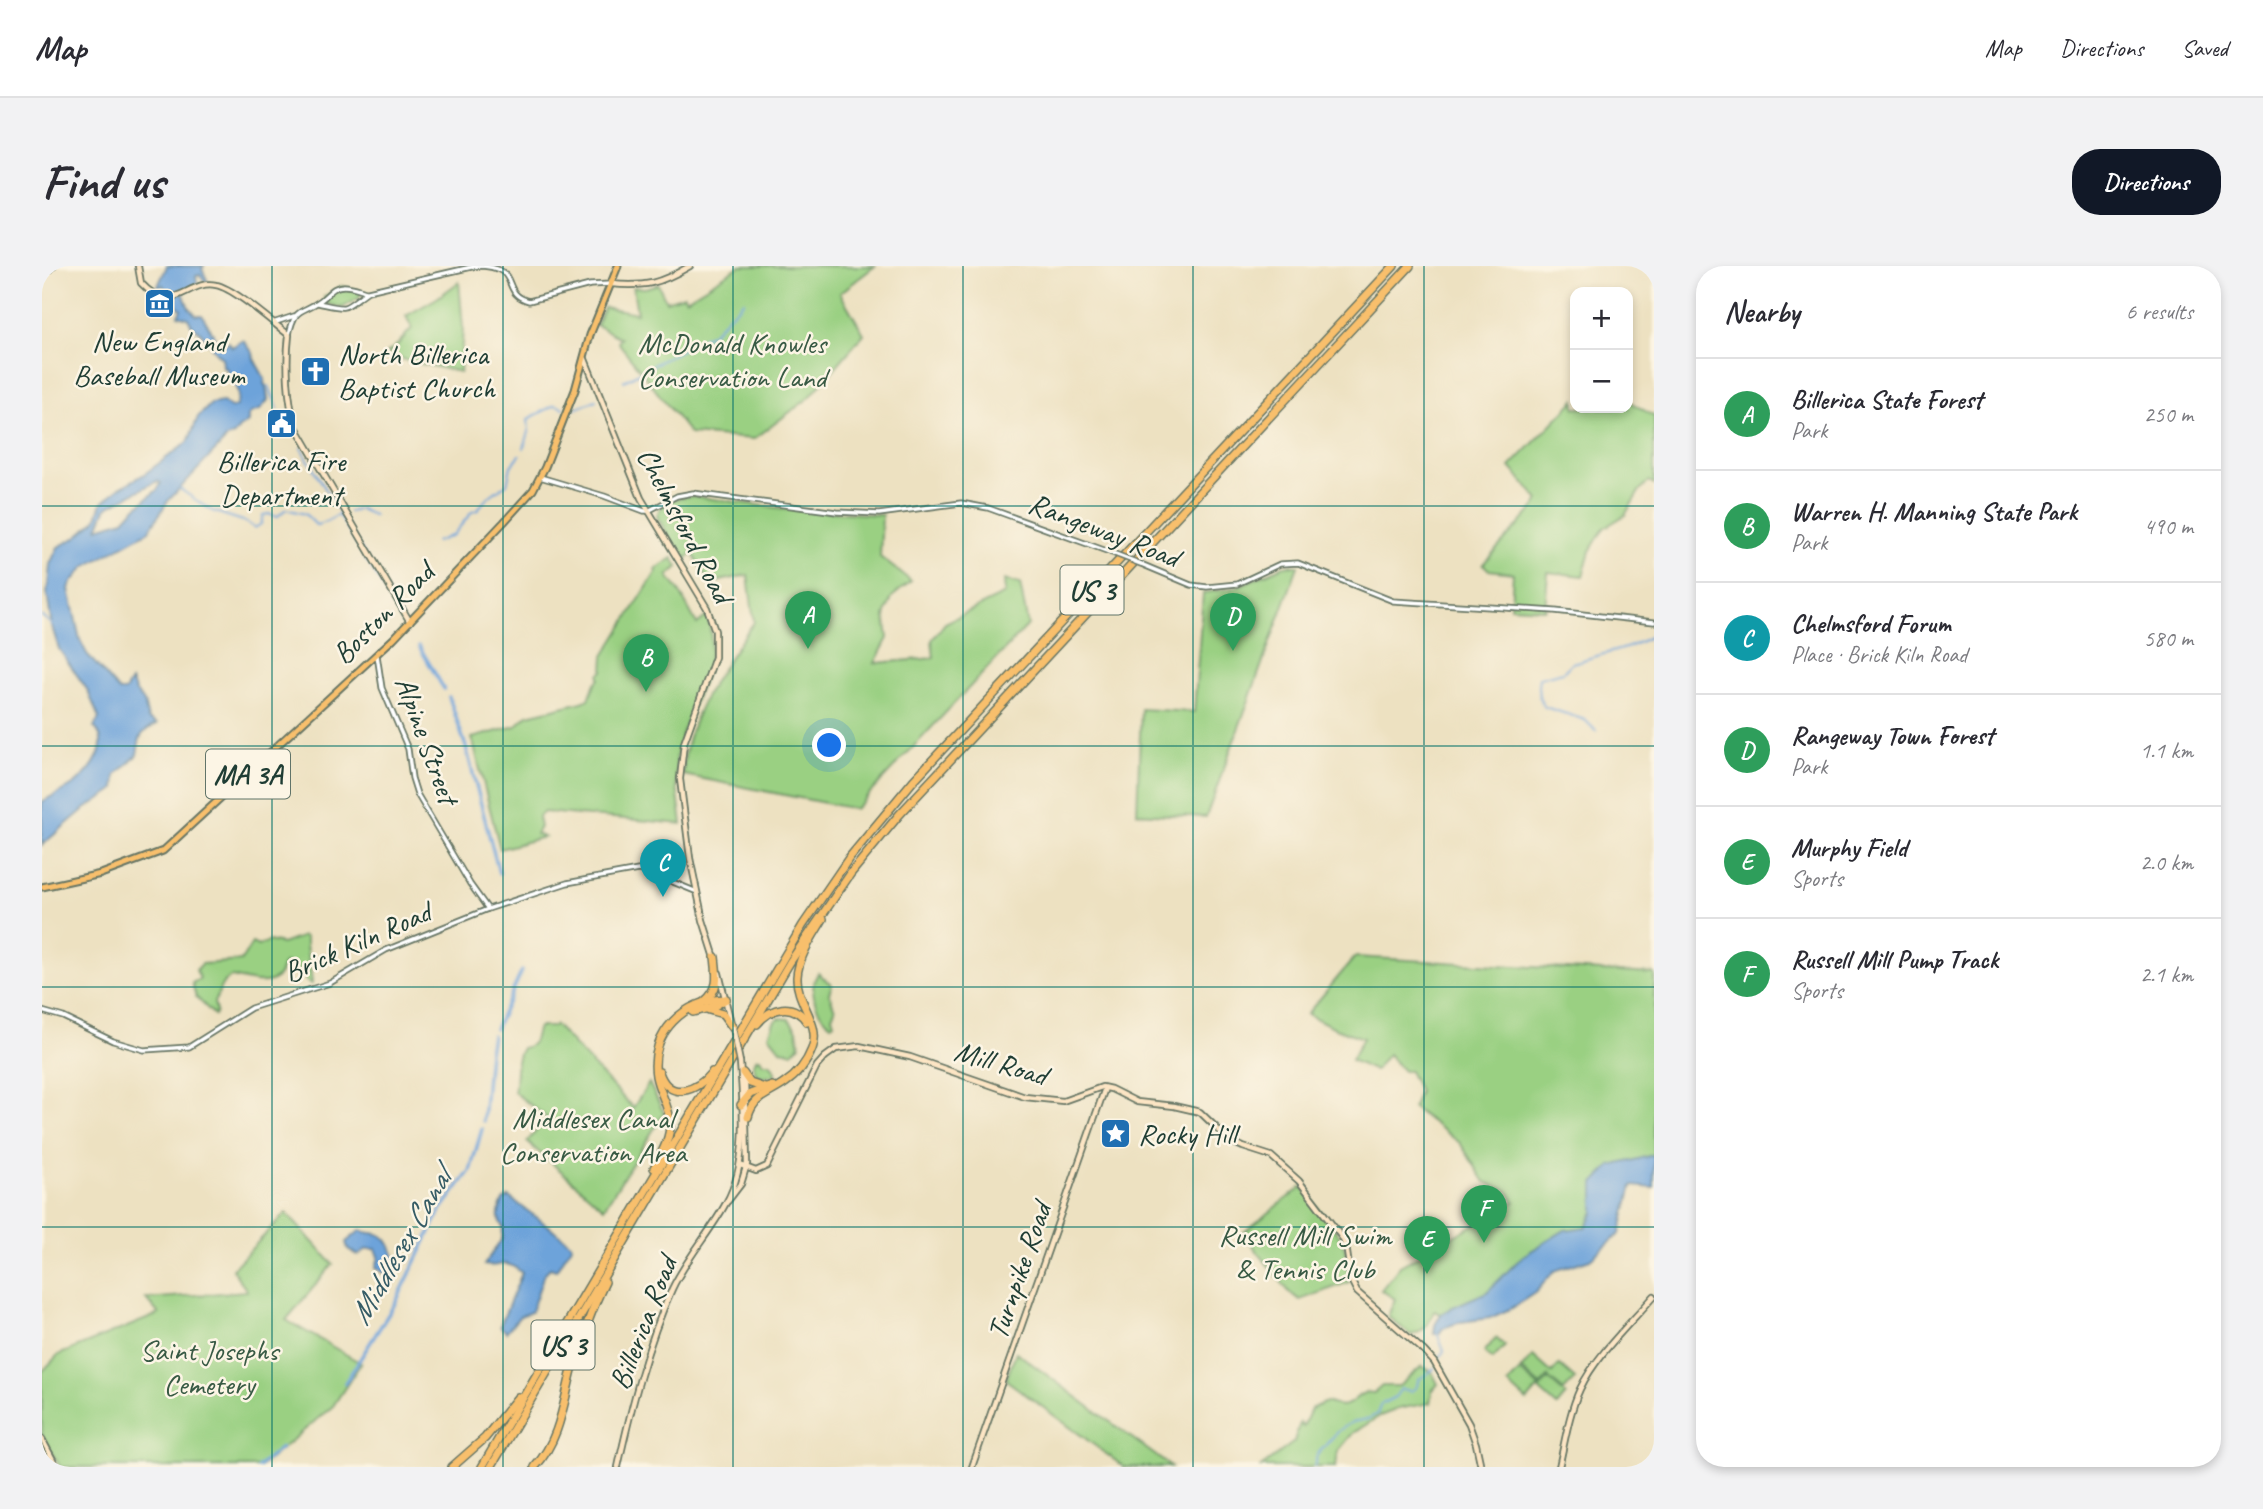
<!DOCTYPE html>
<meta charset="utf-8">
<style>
:root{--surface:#fff;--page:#f2f2f3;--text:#2b2b33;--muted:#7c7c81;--line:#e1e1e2;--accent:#111827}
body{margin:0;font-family:Caveat,sans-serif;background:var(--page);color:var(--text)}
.controls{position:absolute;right:21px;top:21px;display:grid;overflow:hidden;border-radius:14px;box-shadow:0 4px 10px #0003}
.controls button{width:63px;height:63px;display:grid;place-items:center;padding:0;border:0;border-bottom:2px solid var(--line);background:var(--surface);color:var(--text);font:35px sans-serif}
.you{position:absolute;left:788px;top:480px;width:24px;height:24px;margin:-18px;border:5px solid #fff;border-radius:50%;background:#1a73e8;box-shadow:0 0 0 10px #1a73e833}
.badge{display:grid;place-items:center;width:46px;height:46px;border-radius:50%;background:var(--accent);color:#fff;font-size:23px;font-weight:700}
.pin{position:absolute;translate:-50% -58px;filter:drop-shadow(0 2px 4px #0008)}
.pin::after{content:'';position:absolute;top:37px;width:24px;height:21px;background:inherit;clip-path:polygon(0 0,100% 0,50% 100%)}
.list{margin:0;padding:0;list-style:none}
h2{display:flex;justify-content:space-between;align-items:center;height:91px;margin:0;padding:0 28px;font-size:30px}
h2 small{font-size:23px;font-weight:400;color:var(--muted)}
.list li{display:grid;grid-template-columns:46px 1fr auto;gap:21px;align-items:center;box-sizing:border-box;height:112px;padding:0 28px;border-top:2px solid var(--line)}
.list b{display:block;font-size:26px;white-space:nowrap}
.list p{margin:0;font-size:23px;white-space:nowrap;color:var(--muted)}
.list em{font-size:23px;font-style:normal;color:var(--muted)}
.map{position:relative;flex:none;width:1612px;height:1201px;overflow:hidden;border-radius:28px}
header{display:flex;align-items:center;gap:42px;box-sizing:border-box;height:98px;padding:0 35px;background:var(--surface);border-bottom:2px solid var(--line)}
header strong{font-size:33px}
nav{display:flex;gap:38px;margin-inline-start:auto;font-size:24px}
.intro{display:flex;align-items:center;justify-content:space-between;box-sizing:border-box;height:168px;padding:0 42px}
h1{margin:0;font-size:49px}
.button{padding:18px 32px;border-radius:28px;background:var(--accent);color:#fff;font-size:24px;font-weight:700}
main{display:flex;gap:42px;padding:0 42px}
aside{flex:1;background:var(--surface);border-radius:28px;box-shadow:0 4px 10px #0003}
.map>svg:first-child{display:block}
.green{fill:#9ad082;stroke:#5c865b;stroke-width:2}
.water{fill:#6da3da;stroke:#467087;stroke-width:2;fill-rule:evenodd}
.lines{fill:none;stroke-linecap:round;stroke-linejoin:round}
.stream{stroke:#6da3da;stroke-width:2}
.canal{stroke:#6da3da;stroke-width:3.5}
.tertiary-casing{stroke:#677665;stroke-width:7}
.secondary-casing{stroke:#677665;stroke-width:8}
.primary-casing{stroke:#677665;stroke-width:9}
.motorway-casing{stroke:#677665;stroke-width:10}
.tertiary{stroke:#fff;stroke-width:3.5}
.secondary{stroke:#fce5c4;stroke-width:4.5}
.primary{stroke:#f8bf6c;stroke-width:5}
.motorway{stroke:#f8bf6c;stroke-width:7}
.rail-casing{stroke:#1f3d34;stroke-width:4.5}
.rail{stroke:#fcf5e5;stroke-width:2;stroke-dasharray:5;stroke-linecap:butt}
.tertiary-bridge-casing{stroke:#677665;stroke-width:7;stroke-linecap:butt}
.secondary-bridge-casing{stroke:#677665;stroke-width:8;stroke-linecap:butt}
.tertiary-bridge{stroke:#fff;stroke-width:3.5}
.secondary-bridge{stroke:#fce5c4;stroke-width:4.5}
.grid{fill:none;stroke:#0f766e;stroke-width:2;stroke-opacity:0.55}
.labels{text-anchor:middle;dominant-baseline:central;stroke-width:5;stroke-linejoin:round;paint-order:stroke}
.shield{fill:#fcf5e5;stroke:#617469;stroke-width:2}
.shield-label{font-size:28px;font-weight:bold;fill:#1f3d34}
.poi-label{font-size:30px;fill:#1f3d34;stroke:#fcf5e5}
.park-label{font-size:30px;fill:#385a44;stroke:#fcf5e5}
.street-label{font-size:30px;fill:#1f3d34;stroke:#fcf5e5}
.water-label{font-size:32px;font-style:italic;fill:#365c66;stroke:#fcf5e5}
</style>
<header>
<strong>Map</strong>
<nav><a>Map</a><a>Directions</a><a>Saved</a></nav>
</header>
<div class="intro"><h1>Find us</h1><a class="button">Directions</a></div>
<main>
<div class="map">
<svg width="1612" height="1201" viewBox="0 0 1612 1201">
<rect width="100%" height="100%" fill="#fcf5e5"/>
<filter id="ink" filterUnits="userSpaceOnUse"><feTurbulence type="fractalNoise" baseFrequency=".0143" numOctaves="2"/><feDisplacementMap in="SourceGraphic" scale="14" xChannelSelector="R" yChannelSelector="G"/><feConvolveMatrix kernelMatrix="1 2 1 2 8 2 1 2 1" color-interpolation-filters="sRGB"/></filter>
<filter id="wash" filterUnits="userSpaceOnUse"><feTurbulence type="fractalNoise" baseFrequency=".00686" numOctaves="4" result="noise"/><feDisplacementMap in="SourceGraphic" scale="28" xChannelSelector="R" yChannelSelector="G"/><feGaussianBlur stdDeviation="1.57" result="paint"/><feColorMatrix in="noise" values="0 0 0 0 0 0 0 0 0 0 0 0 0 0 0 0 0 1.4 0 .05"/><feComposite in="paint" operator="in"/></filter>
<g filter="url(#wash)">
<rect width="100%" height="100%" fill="#ede1c1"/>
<!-- green -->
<g class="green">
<polygon points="698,0 833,0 798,27 822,68 768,131 712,173 648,168 576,76 579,72 554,59 562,41 595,47 591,21 603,22 616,18 624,35 642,29 644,33"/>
<polygon points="417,16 421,62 418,106 366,95 345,87 356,78 370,62 364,50 395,32"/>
<polygon points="299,20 316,24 319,27 317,32 300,42 283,37 282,31"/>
<polygon points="1533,134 1533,142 1586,142 1586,135 1612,150 1612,219 1607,216 1598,224 1583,249 1562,262 1548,285 1541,310 1506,306 1503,343 1469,341 1471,307 1447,304 1441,298 1494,240 1497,234 1468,201"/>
<path d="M649,230l95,13 96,6 -2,42 31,24 -19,16 -7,19 3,22 -13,25 59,-5 -2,-18 13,-17 60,-29 -1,-14 16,4 8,41 -173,184 -172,-34c2,-59 38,-106 71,-153l-6,-47 -38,8 -17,-29 -10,6 -26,-43c1,-14 20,-20 34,-21z"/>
<path d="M631,292l5,9 -10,9 11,15 18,33 10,-8c16,48 -20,88 -29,133 -5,25 1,50 4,75l-138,-12 -6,5 2,10 -4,7 8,3 -44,12 -28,-111 44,-12 12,-11 54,-13 7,-3 6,-16 4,-4v-5l4,-3 1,-15 53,-85 -1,-2z"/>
<polygon points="1247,299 1256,300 1164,551 1095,547 1099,443 1152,446 1161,327 1192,322 1239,301"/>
<path d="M261,670l3,2c-1,16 6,31 6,46l-5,-2 -12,-18 -11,-1c-2,3 -3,7 -4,10 -8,17 -37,6 -49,4 -15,9 -9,14 -17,25l2,10 -2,3 -18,-18 -4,-14 8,-4 -4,-9 6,-6 39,-3 11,-18 6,3 11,-5 13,3z"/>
<path d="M1313,691l299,17v181l-43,11 -17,46 -8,15 -21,3 -42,26 -36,36 -34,15 -12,7 -6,-3c-6,12 -11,22 -25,24l-22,-19 7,-17 -14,-9 19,-24 115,-64 -7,-11 -23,-9 -25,-39 -47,-35 6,-17 -10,-20h-6l-15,-17 -13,17 -24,-11 12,-22 -28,-10 -28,-14z"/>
<path d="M776,707l14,12 -3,8 6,17 -3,6 2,6 -3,2c-15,-11 -24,-34 -13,-51z"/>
<polygon points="736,752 747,753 755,764 758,779 750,786 739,784 727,769 732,756"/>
<path d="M513,759l78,83 16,-25 15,30 -60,95 -77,-66 20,-24 -33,-26c3,-15 0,-32 8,-44 15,-3 11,-9 16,-21h14z"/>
<polygon points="715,792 718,792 721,797 728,797 733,805 733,809 722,811 714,808 711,798"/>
<polygon points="1260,921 1298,971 1303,982 1307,1016 1258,1034 1248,1027 1201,967"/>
<polygon points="244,947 291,998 244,1054 319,1097 291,1140 218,1201 18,1201 0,1169 0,1106 16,1089 117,1048 104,1033 205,1025 190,1003"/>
<polygon points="1454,1072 1463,1080 1451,1093 1442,1086"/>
<polygon points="974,1086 1129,1201 1082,1201 964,1114"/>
<polygon points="1491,1090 1510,1107 1517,1099 1533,1113 1522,1125 1506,1112 1507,1110 1498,1120 1479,1103"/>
<path d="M1380,1100l10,6 6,12 -6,7 -2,12 -32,6 -18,7 -27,17 -15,18 -2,16h-75l33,-25 6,-19 3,4 8,-18 15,-7c32,13 24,-13 48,-9l8,-7h17z"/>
<polygon points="1478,1105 1497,1121 1485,1135 1466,1118"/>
<polygon points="1506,1113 1524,1129 1515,1140 1497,1124"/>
</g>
<!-- water -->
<g class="water">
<path d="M125,0h37l-2,3 6,13h-3l-5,-7 -4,1 1,8 -14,8 5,14 8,9h6l19,32 8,-5 3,5 11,-7 10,13 1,6 11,20 -1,5 2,2 2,14 -8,10 -10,3 -2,4v5l-9,6 -5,7 -6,2 -61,65 -18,29 -64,36 -14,16 -2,6 11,51 7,14 32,37h6l6,-10 5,11 8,10 4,17 9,5c-19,10 -17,12 -20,31l-21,20 -1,14 -33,22 -40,34v-43c11,-8 24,-11 34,-19 16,-13 36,-39 18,-56l5,-9 -11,-27 -29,-42 -7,-22 -5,-33 3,-30 8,-17 17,-9 21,-18 6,-17 17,-15 24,-13 45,-33 10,-25 13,-13 12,-2 8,6 5,-2c7,-21 -7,-21 -9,-37l-4,-2 -1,-9c-12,-9 -14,-19 -23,-27 -6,-5 -8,-5 -11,-13l-10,-3 3,-6 -7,-6 -11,-18 -5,4 2,11h-3l-2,-8zM115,215l4,2 -4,7 -23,19 -10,11 -26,8 8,-19 3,-3z"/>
<polygon points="1612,889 1612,922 1590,920 1578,968 1548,993 1512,1005 1494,1026 1470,1042 1448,1052 1418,1056 1401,1062 1397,1068 1392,1068 1393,1059 1399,1048 1411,1041 1445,1026 1481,990 1523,964 1544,961 1552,946 1552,917 1569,900"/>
<path d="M467,931l62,46 1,3 -16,24 -6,-2 -6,6 -13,38 -11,4 -14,16 -6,-6 22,-53c-19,-17 -21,-4 -38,-8l18,-26 1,-12c-7,-9 -4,-16 0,-27z"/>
<path d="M319,964c6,4 10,2 17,4 13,3 21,29 17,40l-8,1 -11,-8 3,-10 -3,-8h-9l-9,6 -10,-6 -2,-7z"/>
</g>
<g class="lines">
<!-- stream -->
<g class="stream">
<polyline points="582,115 670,67 702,35"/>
<polyline points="227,120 236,143"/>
<polyline points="530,144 554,134"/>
<polyline points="259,182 298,247"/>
<polyline points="482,182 487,166 486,153 513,139 522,142"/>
<path d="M138,223l32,22 31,10 12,7 6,-4 2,-9 6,-1 8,3 9,-8 19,5 11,11c10,-1 16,-8 26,-11"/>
<polyline points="307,246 318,243 332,250"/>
<path d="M394,276l17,-7 19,-23 6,-2c6,-11 18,-19 29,-26l4,-18 9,-11"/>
<polyline points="0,350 10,359"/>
<path d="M1554,465l-11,-11 -40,-13c-7,-6 -8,-20 -6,-29l24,-6 9,-9 57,-16 25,-12"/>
<polyline points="1395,1067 1402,1085 1396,1093 1397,1100"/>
<path d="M1272,1201l3,-12 20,-23 15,-10 16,-3 9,-5 4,-10 14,-7 6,-8 10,2c5,-3 7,-5 7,-11l16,-11"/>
</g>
<!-- canal -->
<g class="canal">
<polyline points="298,249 326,296"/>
<polyline points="328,298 341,320"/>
<polyline points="342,322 359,351"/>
<polyline points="377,380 402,423"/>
<polyline points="407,431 424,481 457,607"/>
<polyline points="453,763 480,705"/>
<polyline points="441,855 447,786 450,769"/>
<polyline points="303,1117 354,1036 399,944 428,905 440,863"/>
<polyline points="216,1201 239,1182"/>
</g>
</g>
</g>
<g filter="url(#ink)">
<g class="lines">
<defs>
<g id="tertiary">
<path d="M276,37c33,7 23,7 50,-12l108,-25c48,0 22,27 53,35l61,-16 21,-1"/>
<polyline points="231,57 252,50"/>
<path d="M247,69c6,-30 14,-21 32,-35 8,-6 12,-14 23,-14 8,0 15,3 22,5"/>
<polyline points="498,211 562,230 602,245 606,245 635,230 651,227 795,246 837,248 919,237 946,242 1073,288"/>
<polyline points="1099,298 1149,319 1165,321 1195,318 1238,298 1256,297 1351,335 1513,345 1612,356"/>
<polyline points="335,389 340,422 366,483 370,512 375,528 428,618 446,643"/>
<polyline points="0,745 21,751 71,775 102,784 147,781 209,742 288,717 344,684 446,643 525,617 596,604 604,605 655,626"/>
</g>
<g id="secondary">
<path d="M96,0l3,17c32,35 46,-4 75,2 18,3 57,38 73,50 -3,25 -2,67 7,92l114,195"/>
<path d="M569,18c35,3 48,0 79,-18"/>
<polyline points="543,93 599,232 665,342 673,365 673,391 642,477 638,513 648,592 661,654 673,692"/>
<polyline points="677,707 689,757"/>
<polyline points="698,899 714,905 725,900 775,800 783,791 794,783 817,780 868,791 983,831 1021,835 1060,821 1069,823 1095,836 1132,840 1158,846 1188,875 1201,881 1229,890 1257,915 1301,973 1305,986 1309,1014 1315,1026 1382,1085 1392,1096 1427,1158 1434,1178 1439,1201"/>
<polyline points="686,935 699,918 705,898 703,813"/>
<polyline points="0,1173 15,1201"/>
<path d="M576,1201c13,-59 29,-123 54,-178 15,-32 38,-56 54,-86 23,-40 17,-97 14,-141"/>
<polyline points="930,1201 1063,822"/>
<path d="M1517,1201c6,-26 10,-54 21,-78 16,-34 50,-65 74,-93"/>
</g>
<polyline id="primary" points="0,621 59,608 121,585 351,373 462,256 491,224 503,201 533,124 548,69 576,0"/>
<g id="motorway">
<path d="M663,735c15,-12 12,-26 10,-44"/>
<polyline points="667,744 681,748 691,762"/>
<polyline points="651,746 671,741 684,733"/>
<path d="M715,758c14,-17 36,-23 50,-2"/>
<path d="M617,806c10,30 38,19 53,0"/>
<polyline points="701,807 708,817 723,822"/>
<polyline points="699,839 708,828 730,820"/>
<path d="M706,851c5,-21 21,-22 37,-34 12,-8 22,-21 27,-34 10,-25 -16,-46 -15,-72 1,-20 16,-41 26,-58"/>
<path d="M612,902c7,-14 17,-30 16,-46 -1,-17 -11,-30 -14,-46 -7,-43 29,-77 70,-77"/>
<polyline points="410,1201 443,1172 476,1131"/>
<polyline points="440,1201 761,659 807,592 871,515 1352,0"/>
<polyline points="449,1201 748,696 809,607 857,549 1368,0"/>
<path d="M493,1201c25,-28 28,-62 37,-97 9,-30 19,-60 33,-88"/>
</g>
</defs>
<!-- tertiary casing -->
<use href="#tertiary" class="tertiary-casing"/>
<!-- secondary casing -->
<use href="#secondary" class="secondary-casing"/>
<!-- primary casing -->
<use href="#primary" class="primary-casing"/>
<!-- motorway casing -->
<use href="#motorway" class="motorway-casing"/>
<!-- tertiary -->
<use href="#tertiary" class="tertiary"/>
<!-- secondary -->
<use href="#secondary" class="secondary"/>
<!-- primary -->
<use href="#primary" class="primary"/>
<!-- motorway -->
<use href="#motorway" class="motorway"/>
<defs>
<polyline id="rail" points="0,13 13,0"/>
</defs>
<!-- rail casing -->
<use href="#rail" class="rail-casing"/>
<!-- rail -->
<use href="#rail" class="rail"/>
<defs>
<polyline id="tertiary-bridge" points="1073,288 1099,298"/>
<polyline id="secondary-bridge" points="691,762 698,796"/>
</defs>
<!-- tertiary-bridge casing -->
<use href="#tertiary-bridge" class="tertiary-bridge-casing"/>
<!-- secondary-bridge casing -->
<use href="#secondary-bridge" class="secondary-bridge-casing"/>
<!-- tertiary-bridge -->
<use href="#tertiary-bridge" class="tertiary-bridge"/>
<!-- secondary-bridge -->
<use href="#secondary-bridge" class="secondary-bridge"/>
</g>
</g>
<!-- grid -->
<path class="grid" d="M230,0v1201M461,0v1201M691,0v1201M921,0v1201M1151,0v1201M1382,0v1201M0,240h1612M0,480h1612M0,721h1612M0,961h1612"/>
<!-- icons -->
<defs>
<symbol id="museum-square" viewBox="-11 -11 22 22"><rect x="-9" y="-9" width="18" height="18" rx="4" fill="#1f6fb2" stroke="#fcf5e5"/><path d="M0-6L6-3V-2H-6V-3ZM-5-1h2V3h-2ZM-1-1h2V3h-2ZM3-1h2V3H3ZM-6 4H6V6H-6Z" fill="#fff"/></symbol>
<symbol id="church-square" viewBox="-11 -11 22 22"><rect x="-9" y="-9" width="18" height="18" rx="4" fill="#1f6fb2" stroke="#fcf5e5"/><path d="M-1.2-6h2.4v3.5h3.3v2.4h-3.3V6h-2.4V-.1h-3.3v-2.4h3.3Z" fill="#fff"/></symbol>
<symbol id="civic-square" viewBox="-11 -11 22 22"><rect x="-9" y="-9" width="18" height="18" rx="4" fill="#1f6fb2" stroke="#fcf5e5"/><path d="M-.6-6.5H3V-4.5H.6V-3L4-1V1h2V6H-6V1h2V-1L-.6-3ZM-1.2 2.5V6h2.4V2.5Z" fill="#fff"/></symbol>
<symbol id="sight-square" viewBox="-11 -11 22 22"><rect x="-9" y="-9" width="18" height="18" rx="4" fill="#1f6fb2" stroke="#fcf5e5"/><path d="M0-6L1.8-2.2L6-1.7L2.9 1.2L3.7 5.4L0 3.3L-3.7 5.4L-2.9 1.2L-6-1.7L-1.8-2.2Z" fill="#fff"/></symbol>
</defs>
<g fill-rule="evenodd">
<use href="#museum-square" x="100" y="20" width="35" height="35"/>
<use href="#church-square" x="256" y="88" width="35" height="35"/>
<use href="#civic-square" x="222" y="140" width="35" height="35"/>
<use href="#sight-square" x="1056" y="850" width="35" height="35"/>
</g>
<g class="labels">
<!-- shield labels -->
<g class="shield">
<rect x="1018.5" y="299.5" width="63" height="49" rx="5"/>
<rect x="164" y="483.5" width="84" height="49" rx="5"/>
<rect x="489.5" y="1054.5" width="63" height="49" rx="5"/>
</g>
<g class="shield-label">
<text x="1050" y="324">US 3</text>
<text x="206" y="508">MA 3A</text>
<text x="521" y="1079">US 3</text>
</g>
<!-- poi labels -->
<g class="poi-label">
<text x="117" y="75">New England<tspan x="117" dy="34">Baseball Museum</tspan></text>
<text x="296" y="88" text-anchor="start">North Billerica<tspan x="296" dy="34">Baptist Church</tspan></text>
<text x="239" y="195">Billerica Fire<tspan x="239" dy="34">Department</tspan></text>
<text x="1096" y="868" text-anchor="start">Rocky Hill</text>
</g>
<!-- park labels -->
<g class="park-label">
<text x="690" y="77">McDonald Knowles<tspan x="690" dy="34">Conservation Land</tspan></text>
<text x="551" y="852">Middlesex Canal<tspan x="551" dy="34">Conservation Area</tspan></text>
<text x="1263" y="969">Russell Mill Swim<tspan x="1263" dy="34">&amp; Tennis Club</tspan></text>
<text x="167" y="1084">Saint Josephs<tspan x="167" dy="34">Cemetery</tspan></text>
</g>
<!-- street labels -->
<g class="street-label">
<text transform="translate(643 259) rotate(62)">Chelmsford Road</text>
<text transform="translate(1062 264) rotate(21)">Rangeway Road</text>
<text transform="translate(341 347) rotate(-45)">Boston Road</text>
<text transform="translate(385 474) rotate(70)">Alpine Street</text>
<text transform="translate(315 676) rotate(-24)">Brick Kiln Road</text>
<text transform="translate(959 797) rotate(16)">Mill Road</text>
<text transform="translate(977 1005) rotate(-71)">Turnpike Road</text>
<text transform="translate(601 1057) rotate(-69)">Billerica Road</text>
</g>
<!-- water labels -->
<g class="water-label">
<text transform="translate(358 981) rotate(-60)">Middlesex Canal</text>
</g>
</g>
</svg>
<div class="controls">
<button>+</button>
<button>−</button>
</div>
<div class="you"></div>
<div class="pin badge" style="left:766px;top:383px;background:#2e9e5b">A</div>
<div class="pin badge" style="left:604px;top:426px;background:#2e9e5b">B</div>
<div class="pin badge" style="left:621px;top:631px;background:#0f9aa8">C</div>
<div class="pin badge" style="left:1191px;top:385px;background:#2e9e5b">D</div>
<div class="pin badge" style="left:1385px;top:1008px;background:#2e9e5b">E</div>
<div class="pin badge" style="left:1442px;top:977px;background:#2e9e5b">F</div>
</div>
<aside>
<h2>Nearby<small>6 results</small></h2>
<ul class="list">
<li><span class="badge" style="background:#2e9e5b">A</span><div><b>Billerica State Forest</b><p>Park</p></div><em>250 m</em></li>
<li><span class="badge" style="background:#2e9e5b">B</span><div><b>Warren H. Manning State Park</b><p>Park</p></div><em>490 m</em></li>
<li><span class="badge" style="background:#0f9aa8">C</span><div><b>Chelmsford Forum</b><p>Place · Brick Kiln Road</p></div><em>580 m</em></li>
<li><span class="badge" style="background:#2e9e5b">D</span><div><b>Rangeway Town Forest</b><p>Park</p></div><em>1.1 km</em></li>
<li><span class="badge" style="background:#2e9e5b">E</span><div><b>Murphy Field</b><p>Sports</p></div><em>2.0 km</em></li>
<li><span class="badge" style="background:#2e9e5b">F</span><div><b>Russell Mill Pump Track</b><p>Sports</p></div><em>2.1 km</em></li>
</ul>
</aside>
</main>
